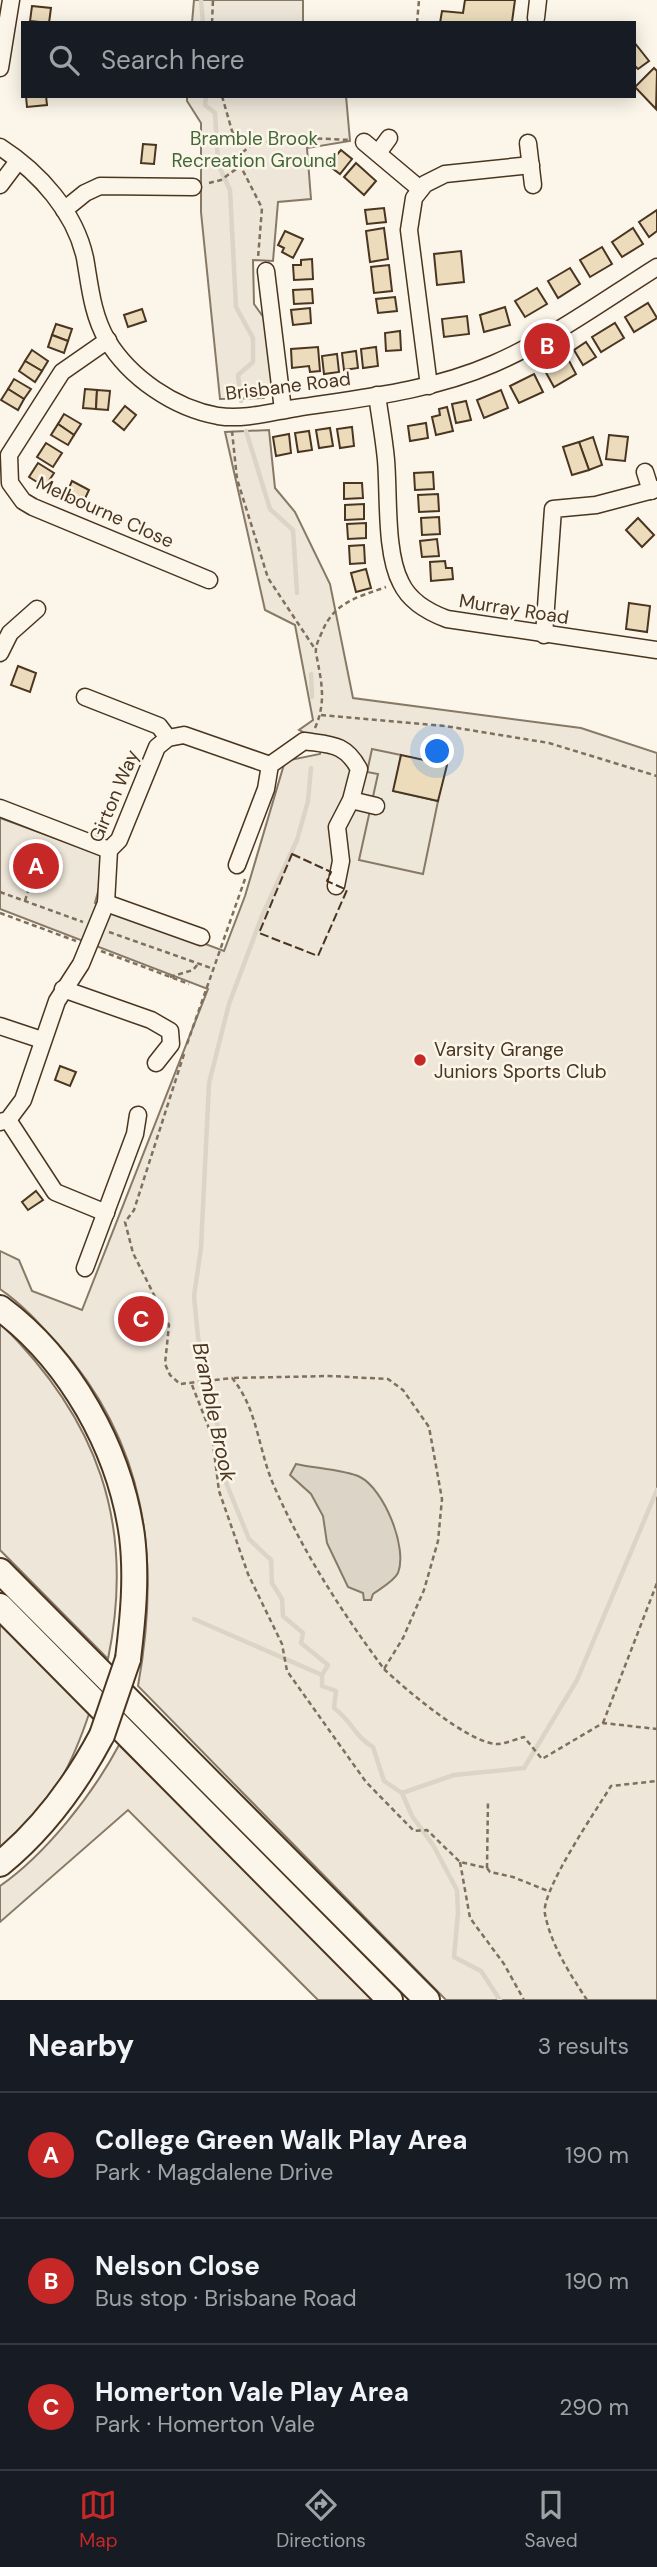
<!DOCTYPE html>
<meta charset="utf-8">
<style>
:root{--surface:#171b24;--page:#242831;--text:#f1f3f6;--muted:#9ea1a6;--line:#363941;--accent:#c62828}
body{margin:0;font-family:"DM Sans",sans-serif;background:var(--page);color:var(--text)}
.you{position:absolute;left:438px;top:752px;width:24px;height:24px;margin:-18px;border:5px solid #fff;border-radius:50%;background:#1a73e8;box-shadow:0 0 0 10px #1a73e833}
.badge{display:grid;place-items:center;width:46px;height:46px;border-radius:50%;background:var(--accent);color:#fff;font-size:23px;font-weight:700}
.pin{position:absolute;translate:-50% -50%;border:4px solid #fff;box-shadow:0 2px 7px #0006}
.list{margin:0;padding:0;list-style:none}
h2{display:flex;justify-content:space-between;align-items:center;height:91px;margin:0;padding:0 28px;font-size:30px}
h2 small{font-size:23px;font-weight:400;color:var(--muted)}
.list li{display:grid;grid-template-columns:46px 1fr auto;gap:21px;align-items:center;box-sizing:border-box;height:126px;padding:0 28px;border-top:2px solid var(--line)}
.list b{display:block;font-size:26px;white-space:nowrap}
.list p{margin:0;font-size:23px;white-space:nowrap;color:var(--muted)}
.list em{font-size:23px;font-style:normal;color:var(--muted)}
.icon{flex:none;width:38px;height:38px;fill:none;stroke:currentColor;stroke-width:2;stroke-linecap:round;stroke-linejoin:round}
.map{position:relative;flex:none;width:657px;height:2000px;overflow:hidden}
.search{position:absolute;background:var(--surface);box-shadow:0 4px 18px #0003;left:21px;right:21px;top:21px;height:77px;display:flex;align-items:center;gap:18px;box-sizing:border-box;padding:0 24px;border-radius:0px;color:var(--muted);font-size:26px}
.sheet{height:469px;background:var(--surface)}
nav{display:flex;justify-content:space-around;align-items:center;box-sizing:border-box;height:98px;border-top:2px solid var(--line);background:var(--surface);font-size:19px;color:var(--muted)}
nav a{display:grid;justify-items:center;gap:4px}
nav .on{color:var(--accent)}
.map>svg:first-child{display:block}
.green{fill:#ede6d9;stroke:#887966;stroke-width:2}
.parking{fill:#ede7d9;stroke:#887966;stroke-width:2}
.water{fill:#dcd4c6;stroke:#887966;stroke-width:2}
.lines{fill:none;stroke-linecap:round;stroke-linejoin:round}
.stream{stroke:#dcd4c6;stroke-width:4.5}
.building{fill:#ecdcbc;stroke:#4a3520;stroke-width:2}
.minor-casing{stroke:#4a3520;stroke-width:19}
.highway-casing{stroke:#4a3520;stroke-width:28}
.path{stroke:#7f6f5c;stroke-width:2.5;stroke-dasharray:5 3.5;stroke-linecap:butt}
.minor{stroke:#fbf6e9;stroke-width:16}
.highway{stroke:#fbf6e9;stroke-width:24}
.highway-bridge-casing{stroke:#4a3520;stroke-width:28;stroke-linecap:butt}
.highway-bridge{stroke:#fbf6e9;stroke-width:24}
.fence{stroke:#4a3520;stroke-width:2;stroke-dasharray:9 3.5;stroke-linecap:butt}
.poi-dot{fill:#c62828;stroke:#fbf6e9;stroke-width:2.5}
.labels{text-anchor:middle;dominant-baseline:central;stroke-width:5;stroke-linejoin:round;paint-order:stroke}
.park-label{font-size:19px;fill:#436837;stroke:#fbf6e9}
.street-label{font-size:19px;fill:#4a3520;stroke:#fbf6e9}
.poi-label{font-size:19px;fill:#4a3520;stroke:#fbf6e9;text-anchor:start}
.water-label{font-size:21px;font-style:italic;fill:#4a3520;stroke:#fbf6e9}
</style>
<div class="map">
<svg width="657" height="2000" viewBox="0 0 657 2000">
<rect width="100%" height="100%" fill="#fbf6e9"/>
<!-- green -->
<g class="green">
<polygon points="194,0 303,0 303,23 192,23"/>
<polygon points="187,96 346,96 350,141 307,148 311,199 278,202 273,261 253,260 254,304 269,325 273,387 264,398 220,399 201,212 201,123 187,101"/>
<path d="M269,430l6,58 20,24 35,72 23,114 228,30 76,25v1247h-211l-308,-314c23,-127 9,-242 -80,-342 -18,-20 -36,-40 -58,-55v-38l19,9 13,31 50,19 126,-321 -208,-80v-91l99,36 6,12 -10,37 129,48 21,-55 40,-135 35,-7 3,-11 -24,-13 14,-10 -18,-95 -30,-15 -40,-178z"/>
<path d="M0,1323c97,95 136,200 108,336l-108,-109z"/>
<path d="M0,1623l90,88c-22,66 -38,90 -90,136z"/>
<path d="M119,1745l255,255h-56l-190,-190 -128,112v-36c46,-32 93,-92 119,-141z"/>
</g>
<!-- parking -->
<polygon class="parking" points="372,749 401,755 394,791 438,801 423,874 359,860 378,774 367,772"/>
<!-- water -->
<path class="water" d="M296,1464c17,4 50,6 64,13 24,12 48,71 38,96 -5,9 -17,15 -25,21l-2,6h-7l-1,-7 -15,-6 -21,-44 -4,-27 -12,-22 -21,-19z"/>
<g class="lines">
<!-- stream -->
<g class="stream">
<polyline points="201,0 203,23"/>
<polyline points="206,96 205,105 215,113 218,164 230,190 236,307 253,338 253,362 238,375 241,401"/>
<polyline points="246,431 270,509 293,530 297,593"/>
<polyline points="311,674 312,697"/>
<path d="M311,768l-3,33 -11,39 -35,76 -33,88 -20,79 -8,165 -7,48 4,41 22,100 5,43 24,59 22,21 1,23 10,16 1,17 20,17 -2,10 27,22 -6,10v11l14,5 -2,17c18,13 21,29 39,39l11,34 18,12 10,23 21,29 24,45 1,23 -4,44 27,14 19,29"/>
<polyline points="194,1619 322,1675"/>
<polyline points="402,1793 454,1775 524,1768 577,1680 657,1490"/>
</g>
</g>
<!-- building -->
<g class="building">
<polygon points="465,0 515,0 512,22 519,23 440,23 442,11 463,13"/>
<polygon points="32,6 51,8 49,23 30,21"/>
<polygon points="634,42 649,61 638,69 634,65"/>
<polygon points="654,68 657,71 656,109 635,87"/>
<polygon points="26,96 46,96 47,105 27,107"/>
<polygon points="143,144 156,145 154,164 141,163"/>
<polygon points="341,150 352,159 340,174 328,165"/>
<polygon points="356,163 376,181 364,195 344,177"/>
<polygon points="384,208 386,222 367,224 365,210"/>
<polygon points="657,210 657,231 649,237 639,222"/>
<polygon points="384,228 388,259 370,262 366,231"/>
<polygon points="633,228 643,244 622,257 612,242"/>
<polygon points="285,231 303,239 293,258 282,252 284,248 278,245"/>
<polygon points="602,247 612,264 590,277 580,260"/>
<polygon points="461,251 464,282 437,285 434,254"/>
<polygon points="312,259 313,279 294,280 293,265 301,265 301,260"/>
<polygon points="389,265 392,291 374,293 371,267"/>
<polygon points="570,268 580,284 558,298 548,281"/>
<polygon points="537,288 547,304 525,317 515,301"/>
<polygon points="312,289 313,303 294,304 293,290"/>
<polygon points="395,297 397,311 378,313 376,299"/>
<polygon points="648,303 657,318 634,332 625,317"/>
<polygon points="505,307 510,325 484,332 480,315"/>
<polygon points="310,308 311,323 293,325 291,310"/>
<polygon points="142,309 146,321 128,327 124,315"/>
<polygon points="467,316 469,334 444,337 442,319"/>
<polygon points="615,323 624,338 601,352 592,337"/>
<polygon points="56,324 72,329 68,341 52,335"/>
<polygon points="400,331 401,350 386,351 385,333"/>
<polygon points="52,335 68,341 64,353 48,347"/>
<polygon points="586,342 596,357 583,365 574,350"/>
<polygon points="318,347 320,371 310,372 309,366 292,368 291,349"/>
<polygon points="376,347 378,366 363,368 361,349"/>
<polygon points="32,350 48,361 42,371 25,361"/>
<polygon points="356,351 358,368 344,370 342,353"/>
<polygon points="337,354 339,372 324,374 322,356"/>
<polygon points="567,357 576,374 554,387 544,369"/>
<polygon points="25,361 42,371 35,382 19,371"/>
<polygon points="534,374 543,392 519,403 510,386"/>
<polygon points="14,379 31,389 24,399 8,389"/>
<polygon points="8,389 24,399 18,410 1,400"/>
<polygon points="85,389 97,390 96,409 83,408"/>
<polygon points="97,390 110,391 108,410 96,409"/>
<polygon points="501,390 508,408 484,418 477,400"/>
<polygon points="466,401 471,420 456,423 452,404"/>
<polygon points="125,406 136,415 124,430 113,421"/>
<polygon points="447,407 453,431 436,435 432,417 440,415 439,409"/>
<polygon points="64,414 81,424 74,435 58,424"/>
<polygon points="426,423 428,438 410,441 408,426"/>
<polygon points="58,424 74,435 68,445 51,435"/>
<polygon points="352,427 354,446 340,448 337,429"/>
<polygon points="330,428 333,446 319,448 316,430"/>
<polygon points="309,431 312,450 298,452 295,433"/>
<polygon points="289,434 291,453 276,456 273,437"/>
<polygon points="609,435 628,437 625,461 606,459"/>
<polygon points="593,437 602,465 589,470 579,442"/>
<polygon points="579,442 589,470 572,475 563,447"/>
<polygon points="46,443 62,453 53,467 37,457"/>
<polygon points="38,463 54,473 45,487 29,477"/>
<polygon points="433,472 434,489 415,490 414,473"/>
<polygon points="72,481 89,490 81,507 69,501 73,493 68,490"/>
<polygon points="344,483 362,483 363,498 344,499"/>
<polygon points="438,494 439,511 419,512 418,495"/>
<polygon points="364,504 364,519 345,520 345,505"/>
<polygon points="439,517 440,534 422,535 421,518"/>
<polygon points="638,518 654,535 642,547 626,530"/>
<polygon points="366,523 366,538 348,539 347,524"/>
<polygon points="437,539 439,556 422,557 420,541"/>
<polygon points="364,545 365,563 350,564 349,546"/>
<polygon points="445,561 446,568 452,568 453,579 431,581 430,562"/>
<polygon points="366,569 371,588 356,592 351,573"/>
<polygon points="629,603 650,606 647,632 626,629"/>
<polygon points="18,666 36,673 30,692 11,685"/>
<polygon points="401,755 447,765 438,801 393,791"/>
<polygon points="60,1066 76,1072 70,1086 55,1080"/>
<polygon points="36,1191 43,1200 28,1210 22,1202"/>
</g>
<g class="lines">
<defs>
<g id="minor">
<polyline points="536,18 538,0"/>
<polyline points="0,68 11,0"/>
<polyline points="364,142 420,189"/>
<polyline points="528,143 533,185"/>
<path d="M0,147c39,25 75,65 85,111 5,28 7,56 22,82 23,38 67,68 111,76 26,4 53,-4 78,-8 66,-10 135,-17 197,-44 58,-25 110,-63 164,-97"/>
<polyline points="378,153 389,138"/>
<polyline points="0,185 18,161"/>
<polyline points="64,210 85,193 100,186 193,187"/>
<polyline points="266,271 283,410"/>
<polyline points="108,340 62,372 9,455 10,483 23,501 33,507 209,580"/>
<polyline points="429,386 409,230 414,198 425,184 445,174 531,165"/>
<path d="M377,395c3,22 7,43 9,65 3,35 -1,93 15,123 9,19 27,29 46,36l210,31"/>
<polyline points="645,472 651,491"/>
<polyline points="544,635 553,509 596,505 657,489"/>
<polyline points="0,653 10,633 37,609"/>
<polyline points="85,697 159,726 168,738"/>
<polyline points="351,800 376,806"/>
<polyline points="0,808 109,850"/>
<path d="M237,865l29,-76 4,-24 34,-24c27,4 41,2 55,28l-8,31 -14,27 4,34 -5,25"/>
<polyline points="106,903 201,937"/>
<polyline points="63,989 151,1020 170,1031 171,1044 156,1063"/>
<polyline points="0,1026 42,1040"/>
<polyline points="8,1120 55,1192 106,1213"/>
<polyline points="0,1122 8,1120 23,1100 57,1001 81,964 106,903 109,850 119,840 157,747 168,738 184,735 270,765"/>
<polyline points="85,1268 135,1134 138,1115"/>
</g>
<g id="highway">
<path d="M0,1308c70,52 120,141 132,228 5,41 1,82 -4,123"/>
<polyline points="0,1571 427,2000"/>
<polyline points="0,1606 390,2000"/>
<path d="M0,1864c44,-36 76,-80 102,-129"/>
</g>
</defs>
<!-- minor casing -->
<use href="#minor" class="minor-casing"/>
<!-- highway casing -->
<use href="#highway" class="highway-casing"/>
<!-- path -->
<g class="path">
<polyline points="212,23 213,0"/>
<polyline points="417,23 419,0"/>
<polyline points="222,96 232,131 236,138 248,144 307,138 351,140"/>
<polyline points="253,144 243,152 238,161 262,208 258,258"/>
<polyline points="209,183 221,180 239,167"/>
<polyline points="232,431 237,479 268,578 315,649"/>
<polyline points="321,715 445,726 549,743 657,776"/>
<path d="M315,728c12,-27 6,-48 1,-75 -1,-7 3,-14 6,-21 12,-30 36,-35 64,-45"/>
<polyline points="0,892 83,922"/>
<polyline points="25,901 28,891"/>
<polyline points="0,913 76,941"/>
<polyline points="109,932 211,968"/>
<polyline points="101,951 189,984"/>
<polyline points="170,977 193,970 198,964"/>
<polyline points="187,1044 245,879"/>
<path d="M184,1054l-50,156 -9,12 8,31 36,72 -4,39 5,11 10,9 52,-6c26,31 26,72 42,108 29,66 67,125 110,183l19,-31 21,-48 14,-49 4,-42 -13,-72 -26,-37 -15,-11 -59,-3 -97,2"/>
<polyline points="192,1385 212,1436 219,1491 248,1574 282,1644 287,1671 366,1782 414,1831 427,1830 460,1862 487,1868 490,1872 513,1877 548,1891"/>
<path d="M384,1669c21,20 84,74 113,75 8,0 19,-5 27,-7l18,22 61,-36 54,6"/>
<polyline points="603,1723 657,1583"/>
<polyline points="460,1862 470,1918 504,1964 524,2000"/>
<polyline points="487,1868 488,1800"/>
<path d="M587,2000c-17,-26 -36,-55 -42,-86 -5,-22 52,-105 66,-128l46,-5"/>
</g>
<!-- minor -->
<use href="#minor" class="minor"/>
<!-- highway -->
<use href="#highway" class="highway"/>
<defs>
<polyline id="highway-bridge" points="102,1735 128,1659"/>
</defs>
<!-- highway-bridge casing -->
<use href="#highway-bridge" class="highway-bridge-casing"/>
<!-- highway-bridge -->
<use href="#highway-bridge" class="highway-bridge"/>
<!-- fence -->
<polygon class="fence" points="292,854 331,872 327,881 347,890 318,956 259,933"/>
</g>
<!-- markers -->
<circle class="poi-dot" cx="420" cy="1060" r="7"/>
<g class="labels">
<!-- park labels -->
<g class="park-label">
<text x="254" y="138">Bramble Brook<tspan x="254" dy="22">Recreation Ground</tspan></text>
</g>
<!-- street labels -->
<g class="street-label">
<text transform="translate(288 386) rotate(-7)">Brisbane Road</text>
<text transform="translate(105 512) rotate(24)">Melbourne Close</text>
<text transform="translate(514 609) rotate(9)">Murray Road</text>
<text transform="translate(114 796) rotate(-67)">Girton Way</text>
</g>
<!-- poi labels -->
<g class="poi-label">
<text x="434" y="1049">Varsity Grange<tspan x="434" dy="22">Juniors Sports Club</tspan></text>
</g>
<!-- water labels -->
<g class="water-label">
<text transform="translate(214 1412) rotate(78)">Bramble Brook</text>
</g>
</g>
</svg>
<div class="you"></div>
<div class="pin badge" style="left:36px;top:866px">A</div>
<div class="pin badge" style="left:547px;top:346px">B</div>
<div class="pin badge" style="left:141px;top:1319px">C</div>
<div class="search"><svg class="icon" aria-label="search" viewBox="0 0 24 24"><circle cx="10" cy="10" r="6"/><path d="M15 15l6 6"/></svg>Search here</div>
</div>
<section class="sheet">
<h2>Nearby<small>3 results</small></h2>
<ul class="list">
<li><span class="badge">A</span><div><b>College Green Walk Play Area</b><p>Park · Magdalene Drive</p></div><em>190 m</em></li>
<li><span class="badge">B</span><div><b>Nelson Close</b><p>Bus stop · Brisbane Road</p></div><em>190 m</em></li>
<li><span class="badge">C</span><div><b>Homerton Vale Play Area</b><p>Park · Homerton Vale</p></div><em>290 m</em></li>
</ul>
</section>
<nav>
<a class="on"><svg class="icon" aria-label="map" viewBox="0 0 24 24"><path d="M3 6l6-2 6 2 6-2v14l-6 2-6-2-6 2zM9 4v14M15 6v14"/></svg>Map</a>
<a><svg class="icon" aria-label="directions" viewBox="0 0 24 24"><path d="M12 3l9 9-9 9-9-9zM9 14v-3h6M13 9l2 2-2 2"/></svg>Directions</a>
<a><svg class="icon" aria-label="saved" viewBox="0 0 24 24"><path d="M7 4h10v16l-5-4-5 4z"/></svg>Saved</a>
</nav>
